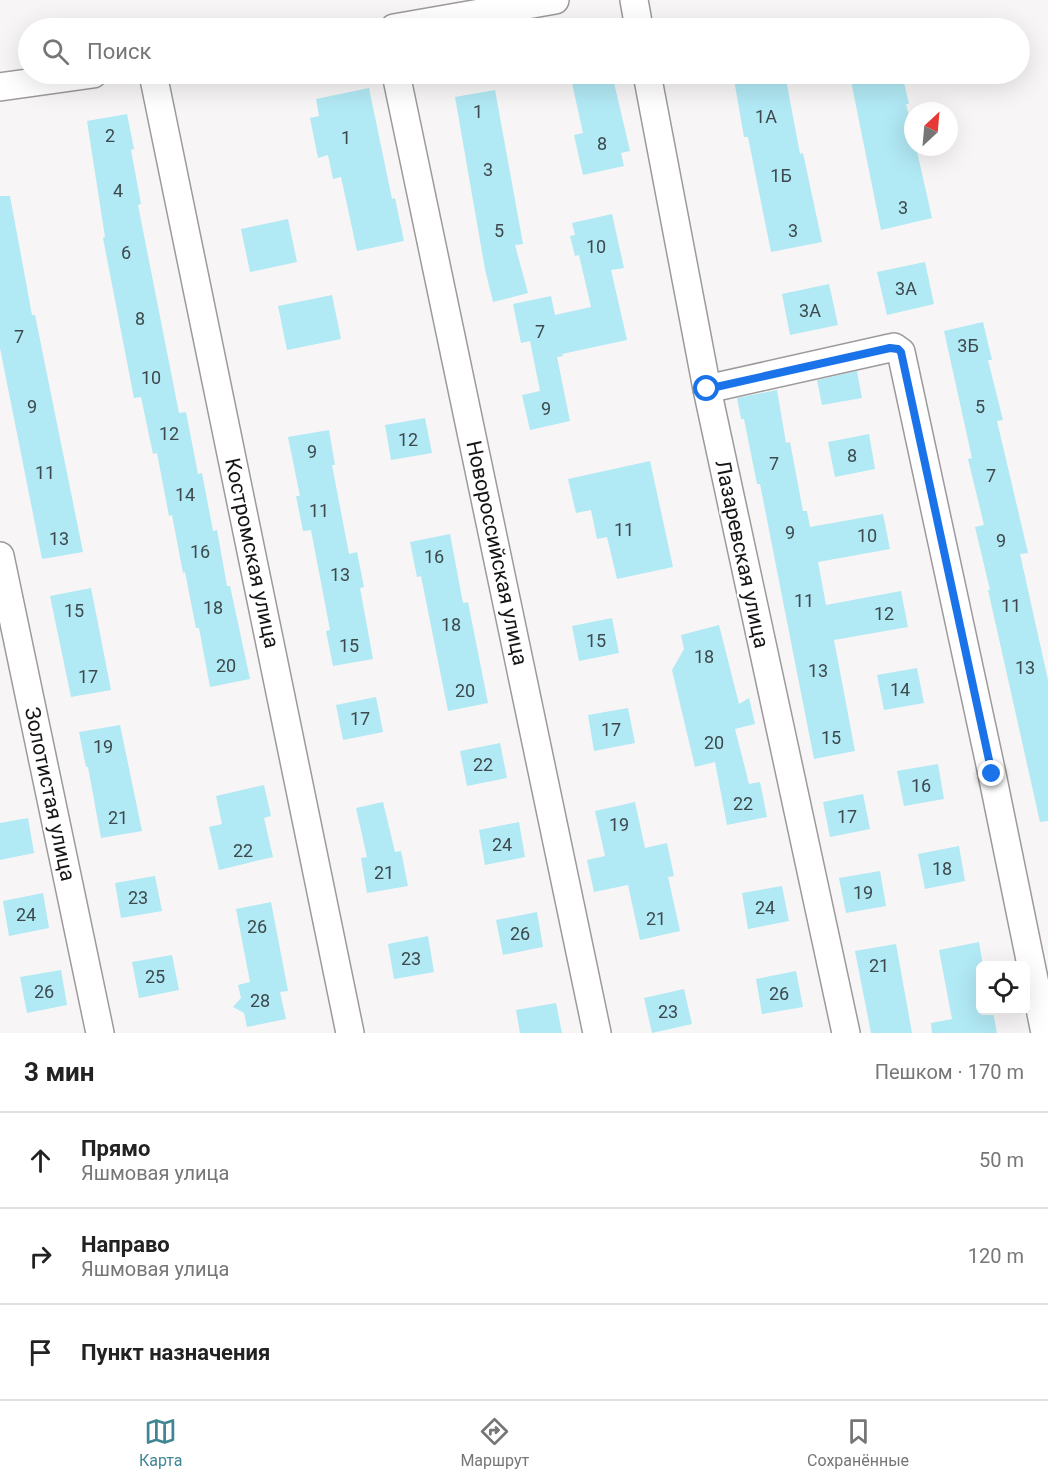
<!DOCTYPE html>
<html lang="ru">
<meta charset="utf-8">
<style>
:root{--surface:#fff;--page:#f2f2f2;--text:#222;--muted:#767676;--line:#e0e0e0;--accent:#418693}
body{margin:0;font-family:Roboto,sans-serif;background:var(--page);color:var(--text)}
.controls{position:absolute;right:18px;bottom:18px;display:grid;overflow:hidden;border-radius:9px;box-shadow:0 6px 24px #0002}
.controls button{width:54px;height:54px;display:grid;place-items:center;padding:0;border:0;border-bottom:2px solid var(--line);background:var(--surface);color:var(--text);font:30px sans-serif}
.compass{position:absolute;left:904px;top:102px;width:54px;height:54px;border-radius:50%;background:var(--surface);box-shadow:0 6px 24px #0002;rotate:26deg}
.stop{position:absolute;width:18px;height:18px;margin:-14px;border:4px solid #1a73e8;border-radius:50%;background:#fff}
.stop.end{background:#1a73e8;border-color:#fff;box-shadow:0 2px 6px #0008}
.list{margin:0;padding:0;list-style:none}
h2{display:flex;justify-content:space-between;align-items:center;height:78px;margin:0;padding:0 24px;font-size:26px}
h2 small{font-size:20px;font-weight:400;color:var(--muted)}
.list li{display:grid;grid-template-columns:39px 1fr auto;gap:18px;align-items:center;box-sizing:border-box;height:96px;padding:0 24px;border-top:2px solid var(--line)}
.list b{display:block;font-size:22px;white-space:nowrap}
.list p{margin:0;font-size:20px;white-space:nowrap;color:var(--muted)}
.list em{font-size:20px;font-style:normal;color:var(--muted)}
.icon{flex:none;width:33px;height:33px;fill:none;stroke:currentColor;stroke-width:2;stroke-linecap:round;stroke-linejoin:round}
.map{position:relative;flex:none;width:1048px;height:1033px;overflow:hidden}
.search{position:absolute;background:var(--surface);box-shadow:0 6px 24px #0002;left:18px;right:18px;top:18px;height:66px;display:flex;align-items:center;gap:15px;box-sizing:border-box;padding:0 21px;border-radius:33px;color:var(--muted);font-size:22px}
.sheet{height:366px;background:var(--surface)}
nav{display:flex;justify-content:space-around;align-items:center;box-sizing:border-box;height:84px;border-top:2px solid var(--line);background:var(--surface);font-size:16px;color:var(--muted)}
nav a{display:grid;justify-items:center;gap:3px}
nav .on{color:var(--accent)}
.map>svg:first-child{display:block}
.building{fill:#b1e9f4}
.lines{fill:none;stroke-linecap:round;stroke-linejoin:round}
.minor-casing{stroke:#9e9a9b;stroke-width:30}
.minor{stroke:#fff;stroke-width:27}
.route{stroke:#1a73e8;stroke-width:8}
.labels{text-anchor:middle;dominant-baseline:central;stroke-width:4.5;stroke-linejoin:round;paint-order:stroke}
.number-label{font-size:18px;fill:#3d494d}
.street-label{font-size:21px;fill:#161415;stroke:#fff}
</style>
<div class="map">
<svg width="1048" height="1033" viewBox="0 0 1048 1033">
<rect width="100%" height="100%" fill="#f8f5f6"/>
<!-- building -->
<g class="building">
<polygon points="570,74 612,74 630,151 621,153 624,166 583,175 574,135 583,133"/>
<polygon points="733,74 785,74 800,154 803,153 822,242 771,252 748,137 744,137"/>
<polygon points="886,74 902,74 909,104 906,104 913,133 913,147 916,147 932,218 881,230 851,81"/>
<polygon points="369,88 392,199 395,198 404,241 357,251 341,177 333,179 328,155 318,158 310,118 319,116 316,99"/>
<polygon points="495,90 523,244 515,245 528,293 493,302 485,269 455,97"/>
<polygon points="127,114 134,149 131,150 141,204 138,205 179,413 186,412 198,474 202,473 213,531 217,530 227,586 230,586 250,679 210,687 199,628 196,628 185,572 183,573 172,515 169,516 157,453 153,454 141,397 134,398 103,238 105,237 87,121"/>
<polygon points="0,196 10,196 32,315 35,315 83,552 42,559 0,348"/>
<polygon points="612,214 624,268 611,270 627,340 562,354 563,356 557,357 570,421 530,430 522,395 540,391 530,341 521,343 513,304 551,296 555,315 591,307 579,255 575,256 570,236 575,235 572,223"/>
<polygon points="288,219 297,262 250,272 241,229"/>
<polygon points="925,262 934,304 887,315 877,272"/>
<polygon points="829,284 838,325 790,335 782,294"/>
<polygon points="332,295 341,339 287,350 278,306"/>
<polygon points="983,322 992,360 988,360 1003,420 997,421 1028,553 1020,554 1048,680 1048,821 1040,822 988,590 990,590 975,527 984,525 968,459 972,458 944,331"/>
<polygon points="857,371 862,398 822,405 817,380"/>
<polygon points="777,390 786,443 790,442 803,511 807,511 810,527 883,514 890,549 818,562 826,605 901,591 908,627 834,640 855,751 814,759 760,484 757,484 744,419 741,419 737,398"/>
<polygon points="425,418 432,453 391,460 385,425"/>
<polygon points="329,430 335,465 332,465 349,554 357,552 364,587 360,588 373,659 333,666 326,631 330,630 311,530 303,531 296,496 300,496 288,437"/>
<polygon points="869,434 875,469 835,477 828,442"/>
<polygon points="650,461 673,567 617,579 607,537 597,539 591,510 576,513 568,479"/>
<polygon points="450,534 463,603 468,602 488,703 448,711 421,576 417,577 410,542"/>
<polygon points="91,588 111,690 71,697 50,596"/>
<polygon points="612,618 619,653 579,661 572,626"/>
<polygon points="719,625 739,704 749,698 755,724 735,729 749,784 760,782 767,817 727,825 715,762 695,767 672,670 684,649 681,635"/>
<polygon points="917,668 924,703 884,710 877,675"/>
<polygon points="376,697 383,732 343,740 336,705"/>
<polygon points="628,708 635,743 594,751 588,715"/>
<polygon points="120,725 142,831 101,838 88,767 86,767 79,732"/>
<polygon points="500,743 507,778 467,786 460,751"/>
<polygon points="938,764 944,799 904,806 897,771"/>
<polygon points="264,785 271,816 264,818 273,857 219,870 209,827 222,824 216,796"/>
<polygon points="863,794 870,829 830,837 823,802"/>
<polygon points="383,802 395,852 401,851 408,886 367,893 361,858 367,857 356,808"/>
<polygon points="635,802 645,848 667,843 674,876 668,877 680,931 640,940 628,885 594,892 587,860 605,856 595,811"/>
<polygon points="28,818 34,853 0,860 0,823"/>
<polygon points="519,822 525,857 485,865 479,830"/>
<polygon points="959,846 965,881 925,889 918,854"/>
<polygon points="880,871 886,906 846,913 839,878"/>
<polygon points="155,876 162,911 121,918 115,883"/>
<polygon points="782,886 789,921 748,929 742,893"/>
<polygon points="43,893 49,928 9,936 3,901"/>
<polygon points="271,902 288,991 280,992 286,1019 247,1027 244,1013 233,1007 241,998 238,985 250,982 236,909"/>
<polygon points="537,912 543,947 503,955 496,920"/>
<polygon points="428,936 434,972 394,979 388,944"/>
<polygon points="979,942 983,966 981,966 981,1014 993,1012 997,1033 932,1033 931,1023 952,1019 939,950"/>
<polygon points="896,944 912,1033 871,1033 855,951"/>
<polygon points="172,955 179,990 139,998 132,962"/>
<polygon points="61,970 67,1005 27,1013 20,977"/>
<polygon points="796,971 803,1007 762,1014 756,979"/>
<polygon points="684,989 692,1024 652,1033 644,998"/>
<polygon points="556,1003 562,1033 520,1033 516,1010"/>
</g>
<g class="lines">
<defs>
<g id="minor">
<polyline points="634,0 639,28"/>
<polyline points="394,28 555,0"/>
<polyline points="153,74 350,1033"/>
<polyline points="396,74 597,1033"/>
<polyline points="647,74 707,389 846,1033"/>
<polyline points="0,87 93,74"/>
<polyline points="707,389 890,348 894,347 901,352 992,774 1045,1033"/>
<polyline points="0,556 100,1033"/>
</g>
</defs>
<!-- minor casing -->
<use href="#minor" class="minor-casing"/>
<!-- minor -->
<use href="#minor" class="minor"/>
</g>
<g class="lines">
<!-- route -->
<polyline class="route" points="707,389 890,348 898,349 901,352 992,774"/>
</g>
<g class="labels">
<!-- number labels -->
<g class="number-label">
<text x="478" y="111">1</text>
<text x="766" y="116">1А</text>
<text x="110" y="135">2</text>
<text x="346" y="137">1</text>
<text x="602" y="143">8</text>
<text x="488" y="169">3</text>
<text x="781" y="175">1Б</text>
<text x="118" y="190">4</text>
<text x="903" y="207">3</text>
<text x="499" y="230">5</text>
<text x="793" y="230">3</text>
<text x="596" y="246">10</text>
<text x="126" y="252">6</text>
<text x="906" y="288">3А</text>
<text x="810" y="310">3А</text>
<text x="140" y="318">8</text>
<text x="540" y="331">7</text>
<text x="19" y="336">7</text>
<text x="968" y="345">3Б</text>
<text x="151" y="377">10</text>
<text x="32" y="406">9</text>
<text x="980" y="406">5</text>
<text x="546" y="408">9</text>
<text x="169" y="433">12</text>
<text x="408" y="439">12</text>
<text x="312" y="451">9</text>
<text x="852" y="455">8</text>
<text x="774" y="463">7</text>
<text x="45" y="472">11</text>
<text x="991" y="475">7</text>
<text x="185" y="494">14</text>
<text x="319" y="510">11</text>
<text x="624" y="529">11</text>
<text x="790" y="532">9</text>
<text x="867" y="535">10</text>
<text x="59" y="538">13</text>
<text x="1001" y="540">9</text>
<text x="200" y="551">16</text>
<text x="434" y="556">16</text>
<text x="340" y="574">13</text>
<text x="804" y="600">11</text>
<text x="1011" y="605">11</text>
<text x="213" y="607">18</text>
<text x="74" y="610">15</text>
<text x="884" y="613">12</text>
<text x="451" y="624">18</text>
<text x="596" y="640">15</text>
<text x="349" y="645">15</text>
<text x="704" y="656">18</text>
<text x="226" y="665">20</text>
<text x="1025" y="667">13</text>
<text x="818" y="670">13</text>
<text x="88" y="676">17</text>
<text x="900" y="689">14</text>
<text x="465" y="690">20</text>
<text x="360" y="718">17</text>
<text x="611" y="729">17</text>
<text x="831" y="737">15</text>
<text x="714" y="742">20</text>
<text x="103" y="746">19</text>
<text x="483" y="764">22</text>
<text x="921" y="785">16</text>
<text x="743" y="803">22</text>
<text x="847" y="816">17</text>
<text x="118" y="817">21</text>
<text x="619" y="824">19</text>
<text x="502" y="844">24</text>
<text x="243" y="850">22</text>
<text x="942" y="868">18</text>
<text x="384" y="872">21</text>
<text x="863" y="892">19</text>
<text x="138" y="897">23</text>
<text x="765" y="907">24</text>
<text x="26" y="914">24</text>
<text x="656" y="918">21</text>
<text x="257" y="926">26</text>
<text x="520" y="933">26</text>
<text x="411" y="958">23</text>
<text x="879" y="965">21</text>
<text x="155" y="976">25</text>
<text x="44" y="991">26</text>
<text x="779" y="993">26</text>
<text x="260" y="1000">28</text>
<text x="668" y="1011">23</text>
</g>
<!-- street labels -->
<g class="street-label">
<text transform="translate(252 553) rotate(78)">Костромская улица</text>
<text transform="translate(497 553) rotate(78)">Новороссийская улица</text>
<text transform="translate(742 554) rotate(78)">Лазаревская улица</text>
<text transform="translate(50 794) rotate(78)">Золотистая улица</text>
</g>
</g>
</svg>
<div class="controls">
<button><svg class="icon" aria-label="locate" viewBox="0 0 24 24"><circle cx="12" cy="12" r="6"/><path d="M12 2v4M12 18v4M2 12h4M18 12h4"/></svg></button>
</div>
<svg class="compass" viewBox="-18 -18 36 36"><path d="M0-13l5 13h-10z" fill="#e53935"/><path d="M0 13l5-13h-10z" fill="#767676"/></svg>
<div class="stop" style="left:707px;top:389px"></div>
<div class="stop end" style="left:992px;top:774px"></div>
<div class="search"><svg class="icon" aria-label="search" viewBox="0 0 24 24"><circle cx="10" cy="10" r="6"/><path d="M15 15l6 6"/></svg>Поиск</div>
</div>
<section class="sheet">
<h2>3 мин<small>Пешком · 170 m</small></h2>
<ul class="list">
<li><svg class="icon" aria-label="ahead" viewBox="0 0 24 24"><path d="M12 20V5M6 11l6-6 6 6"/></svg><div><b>Прямо</b><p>Яшмовая улица</p></div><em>50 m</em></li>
<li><svg class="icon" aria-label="right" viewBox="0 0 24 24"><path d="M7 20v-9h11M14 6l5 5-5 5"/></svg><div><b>Направо</b><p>Яшмовая улица</p></div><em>120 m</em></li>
<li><svg class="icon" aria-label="arrive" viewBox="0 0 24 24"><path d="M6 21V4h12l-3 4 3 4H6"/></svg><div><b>Пункт назначения</b></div></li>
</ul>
</section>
<nav>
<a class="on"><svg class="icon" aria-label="map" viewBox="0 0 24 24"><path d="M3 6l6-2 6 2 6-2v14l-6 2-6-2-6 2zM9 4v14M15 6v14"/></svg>Карта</a>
<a><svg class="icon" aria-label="directions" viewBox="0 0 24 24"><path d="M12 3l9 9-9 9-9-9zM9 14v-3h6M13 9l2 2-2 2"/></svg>Маршрут</a>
<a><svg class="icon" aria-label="saved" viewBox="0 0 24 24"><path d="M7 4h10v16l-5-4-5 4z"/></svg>Сохранённые</a>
</nav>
